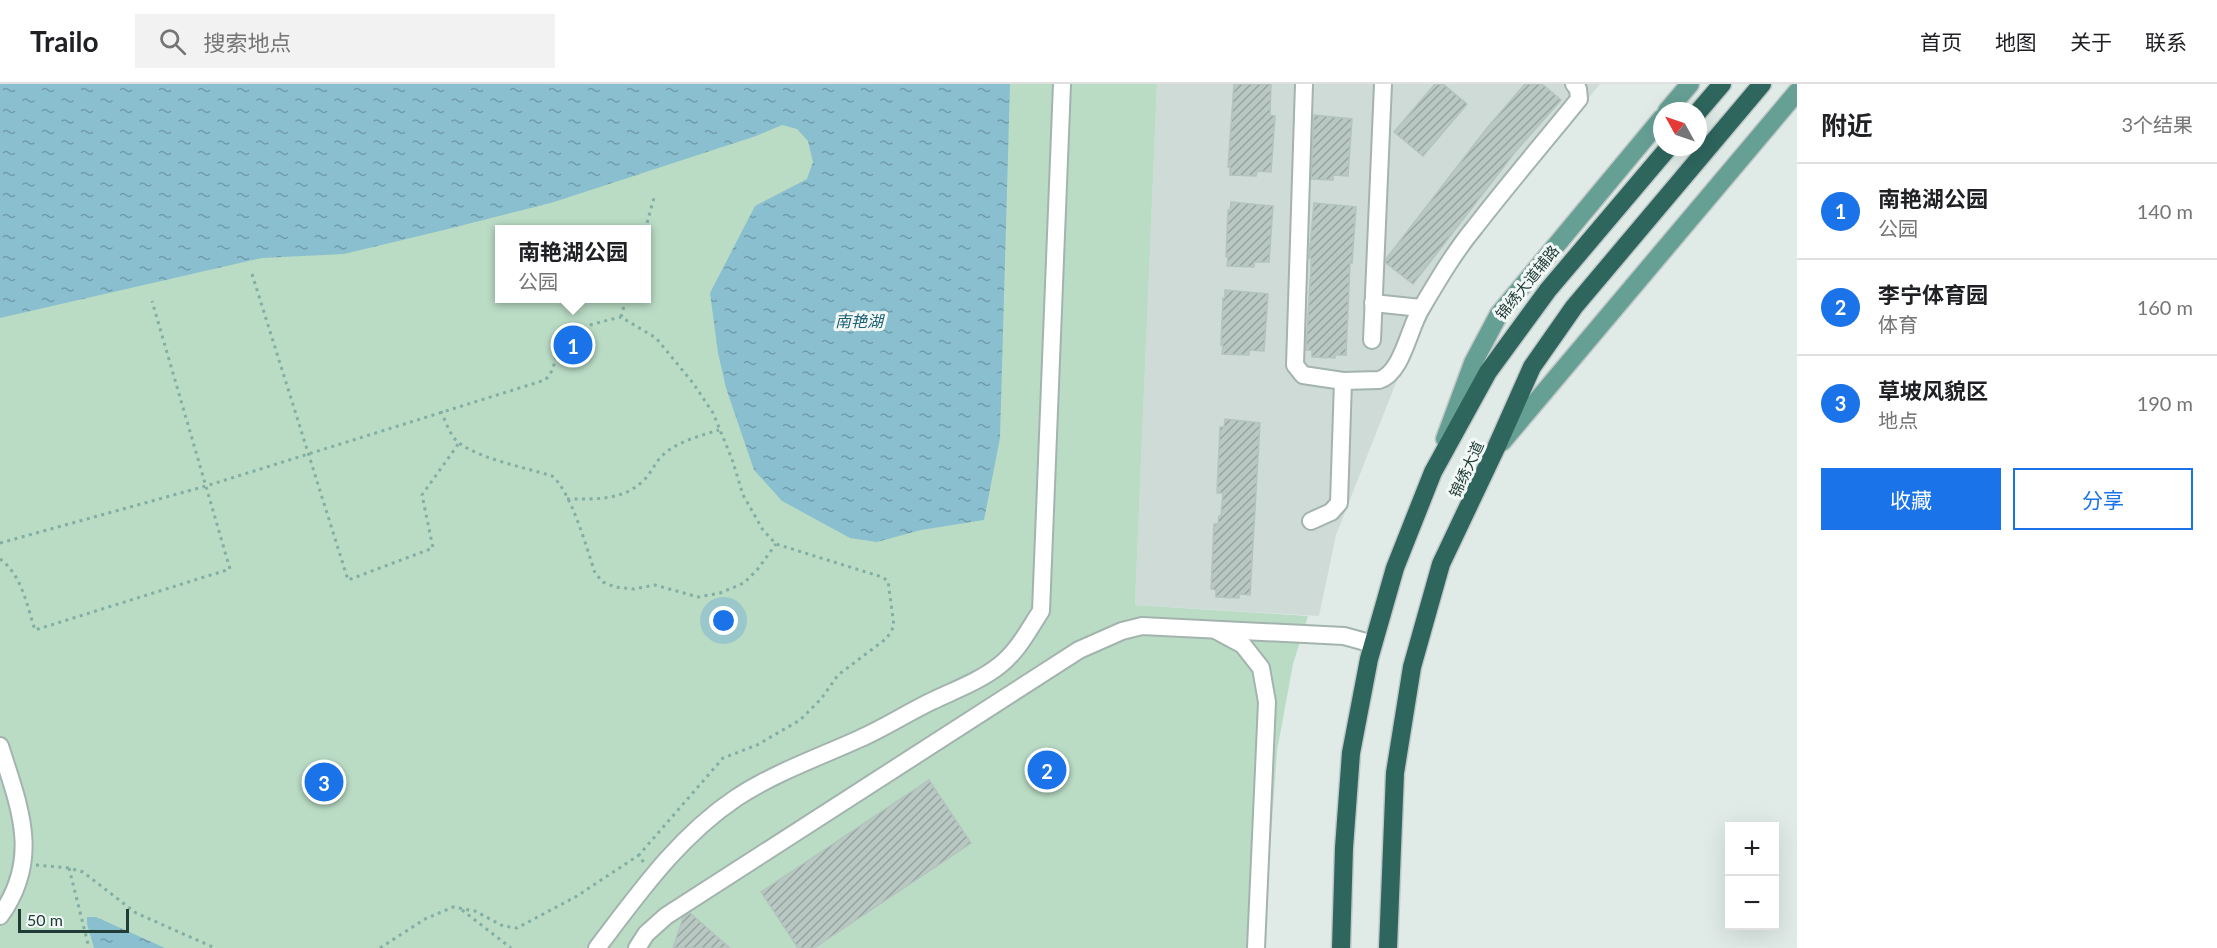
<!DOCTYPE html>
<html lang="zh">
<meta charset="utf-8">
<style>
:root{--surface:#fff;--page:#f2f2f2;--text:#202124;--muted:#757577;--line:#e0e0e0;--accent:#1a73e8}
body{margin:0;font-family:Lato,"Noto Sans SC",sans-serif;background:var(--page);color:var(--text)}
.controls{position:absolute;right:18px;bottom:18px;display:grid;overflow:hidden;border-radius:0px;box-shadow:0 6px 24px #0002}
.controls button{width:54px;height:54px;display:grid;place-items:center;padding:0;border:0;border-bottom:2px solid var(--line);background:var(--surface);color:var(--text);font:30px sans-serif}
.compass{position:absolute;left:1653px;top:18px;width:54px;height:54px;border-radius:50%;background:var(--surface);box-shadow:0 6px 24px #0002;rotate:310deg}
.scale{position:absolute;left:18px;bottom:15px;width:111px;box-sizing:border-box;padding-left:6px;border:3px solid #213b36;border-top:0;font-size:16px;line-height:21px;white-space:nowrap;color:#213b36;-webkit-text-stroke:4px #f1f8f5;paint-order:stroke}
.you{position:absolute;left:724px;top:537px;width:21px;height:21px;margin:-15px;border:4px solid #fff;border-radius:50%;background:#1a73e8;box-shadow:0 0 0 9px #1a73e833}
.badge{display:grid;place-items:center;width:39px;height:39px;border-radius:50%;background:var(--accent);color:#fff;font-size:20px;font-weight:700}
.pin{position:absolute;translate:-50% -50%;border:3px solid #fff;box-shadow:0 2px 6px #0006}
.popup{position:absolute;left:495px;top:141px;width:156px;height:78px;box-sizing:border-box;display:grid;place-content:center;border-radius:0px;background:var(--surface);filter:drop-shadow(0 2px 4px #0005);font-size:20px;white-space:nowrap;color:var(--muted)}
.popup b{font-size:22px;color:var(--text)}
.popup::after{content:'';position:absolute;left:50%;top:100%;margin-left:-12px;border:12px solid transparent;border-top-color:var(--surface)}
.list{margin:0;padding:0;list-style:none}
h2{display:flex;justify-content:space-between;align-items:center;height:78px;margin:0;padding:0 24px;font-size:26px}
h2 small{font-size:20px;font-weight:400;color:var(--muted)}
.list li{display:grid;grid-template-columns:39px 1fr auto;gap:18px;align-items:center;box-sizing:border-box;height:96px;padding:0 24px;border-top:2px solid var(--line)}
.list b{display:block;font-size:22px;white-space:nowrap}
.list p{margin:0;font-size:20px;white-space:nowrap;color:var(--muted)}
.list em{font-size:20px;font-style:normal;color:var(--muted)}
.actions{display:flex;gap:12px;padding:18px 24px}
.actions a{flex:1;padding:14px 0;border:2px solid var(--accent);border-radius:0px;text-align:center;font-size:21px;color:var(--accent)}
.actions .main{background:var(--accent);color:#fff}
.icon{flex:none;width:33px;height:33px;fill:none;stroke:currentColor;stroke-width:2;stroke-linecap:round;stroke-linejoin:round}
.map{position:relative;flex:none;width:1797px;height:864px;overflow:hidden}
header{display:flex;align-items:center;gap:36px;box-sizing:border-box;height:84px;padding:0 30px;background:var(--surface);border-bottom:2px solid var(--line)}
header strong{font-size:28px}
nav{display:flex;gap:33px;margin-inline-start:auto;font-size:21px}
.search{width:420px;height:54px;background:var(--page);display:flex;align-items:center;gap:15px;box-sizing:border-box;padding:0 21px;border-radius:0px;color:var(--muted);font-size:22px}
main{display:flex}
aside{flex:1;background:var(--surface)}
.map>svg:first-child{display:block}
.built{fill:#cfdbd6}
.park{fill:#badcc5;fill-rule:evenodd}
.water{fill:url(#water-ripples)}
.building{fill:url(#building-hatch);stroke:#b3c4be;stroke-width:1.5}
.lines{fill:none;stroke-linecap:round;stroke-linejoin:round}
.minor-casing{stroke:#a3b3ae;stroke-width:20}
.major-casing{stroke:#c1c8c7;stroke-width:21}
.highway-casing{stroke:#c1c8c7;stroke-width:21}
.path{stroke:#82aea3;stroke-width:3;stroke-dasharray:3 4.5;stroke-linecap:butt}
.minor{stroke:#fff;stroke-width:16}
.major{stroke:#669f94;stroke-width:18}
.highway{stroke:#2e665e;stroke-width:18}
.labels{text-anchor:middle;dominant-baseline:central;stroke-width:6;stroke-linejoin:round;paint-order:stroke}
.street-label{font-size:15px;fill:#213b36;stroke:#f1f8f5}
.water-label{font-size:16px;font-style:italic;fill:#1d6075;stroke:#f1f8f5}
</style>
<header>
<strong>Trailo</strong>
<div class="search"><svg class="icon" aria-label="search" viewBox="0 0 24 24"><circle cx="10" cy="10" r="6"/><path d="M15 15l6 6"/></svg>搜索地点</div>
<nav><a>首页</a><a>地图</a><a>关于</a><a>联系</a></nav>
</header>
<main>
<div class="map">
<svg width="1797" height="864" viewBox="0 0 1797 864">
<defs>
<pattern id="water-ripples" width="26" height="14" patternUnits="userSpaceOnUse" patternTransform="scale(1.5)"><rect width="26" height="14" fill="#8abfcf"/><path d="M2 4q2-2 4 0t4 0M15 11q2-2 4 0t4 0" fill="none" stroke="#709ca9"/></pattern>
<pattern id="building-hatch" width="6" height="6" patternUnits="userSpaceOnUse" patternTransform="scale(1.5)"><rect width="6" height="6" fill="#b9c8c3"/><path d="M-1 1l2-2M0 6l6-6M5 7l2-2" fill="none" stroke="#96a49f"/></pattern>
</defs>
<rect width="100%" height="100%" fill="#e0ebe7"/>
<!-- built -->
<polygon class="built" points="1157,0 1600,0 1497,125 1442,206 1399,291 1336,451 1319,532 1135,521"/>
<!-- park -->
<path class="park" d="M0,0h1157l-22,521 173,11 -15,48 -16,87 -14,197h-1263zM500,146h146v68h-146z"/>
<!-- water -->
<g class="water">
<polygon points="0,0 1010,0 1000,354 984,436 921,446 877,458 850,454 782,417 754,386 726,304 718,269 710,209 755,122 807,95 813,78 808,57 797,45 782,41 756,52 554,118 444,146 344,170 262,174 0,234"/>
<polygon points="87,833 96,833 165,864 94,864 87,840"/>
</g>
<!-- building -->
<g class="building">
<polygon points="1234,0 1271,0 1270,31 1275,32 1271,88 1257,87 1256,92 1230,91 1230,83 1228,83"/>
<polygon points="1435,0 1443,0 1467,20 1423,72 1394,48"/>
<polygon points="1525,0 1542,0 1561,16 1515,68 1413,200 1386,179 1386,175 1487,44"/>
<polygon points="1314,31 1352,35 1348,92 1333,91 1333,96 1311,95"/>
<polygon points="1231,118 1273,122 1269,178 1254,178 1254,183 1227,182 1228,173 1226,173 1228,126 1230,126"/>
<polygon points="1314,119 1356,123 1352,179 1350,179 1346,271 1335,271 1335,274 1312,273 1312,266 1306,266 1311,183 1311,174 1309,174"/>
<polygon points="1225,206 1268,210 1264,267 1249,266 1249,271 1222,270 1223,262 1221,261 1223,214 1225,214"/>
<polygon points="1225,335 1260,339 1250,511 1239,510 1239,514 1216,513 1216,506 1211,505 1214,440 1218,440 1219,432 1221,432 1223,409 1217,409 1220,343 1224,343"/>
<polygon points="929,696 971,759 814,864 798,864 761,808"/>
<polygon points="690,829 730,864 673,864 683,834"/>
</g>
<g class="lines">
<defs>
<g id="minor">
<polyline points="1304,0 1295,281 1303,291 1343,297 1339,419 1331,428 1311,437"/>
<polyline points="1373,219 1421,224"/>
<polyline points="1372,256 1383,0"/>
<path d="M1343,297l36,-1c24,-7 30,-54 43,-73 16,-27 33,-56 53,-80 34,-44 70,-86 104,-128l-1,-10 -4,-5"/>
<polyline points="1217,547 1243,561 1261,584 1267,618 1256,864"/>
<path d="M0,662c19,60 42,112 0,170"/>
<path d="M597,864c42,-55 81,-111 139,-150 38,-25 81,-40 123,-59 25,-11 48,-26 73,-38 23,-11 48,-20 68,-36 18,-14 29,-36 41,-54l21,-527"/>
<polyline points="637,864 646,850 666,832 1079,566 1122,547 1142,542 1344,552 1373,560"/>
</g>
<g id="major">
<polyline points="1667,27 1690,0"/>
<polyline points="1445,355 1473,279 1499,230 1662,34"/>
<polyline points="1502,358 1797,8"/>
</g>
<g id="highway">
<polyline points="1698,28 1722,0"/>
<polyline points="1341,864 1344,764 1351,669 1369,575 1395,484 1433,388 1488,288 1548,206 1669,63"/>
<polyline points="1388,864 1395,689 1412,583 1441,480 1496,364 1532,283 1574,223 1762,0"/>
</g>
</defs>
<!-- minor casing -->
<use href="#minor" class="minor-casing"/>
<!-- major casing -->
<use href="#major" class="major-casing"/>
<!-- highway casing -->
<use href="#highway" class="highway-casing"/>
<!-- path -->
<g class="path">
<polyline points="645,146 654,114"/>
<polyline points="252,190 348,496 433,464 422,411 459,359"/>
<polyline points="621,233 626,214"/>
<path d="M441,327c5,11 9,25 18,32 24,17 65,24 93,33 19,15 35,73 43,97l8,9 12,5 19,2 21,-4 43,12 22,-4 24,-10 13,-13 19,-26"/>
<path d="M567,415c28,0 55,2 76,-18 8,-7 12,-19 20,-26 15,-14 37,-19 56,-25"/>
<path d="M0,459l206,-57 339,-106c12,-11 9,-26 16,-39 7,-13 45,-20 60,-24l35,21 37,45 20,30 7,17 12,29 11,36 20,35 13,14 106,33 6,4 6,45 -7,12 -49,37 -17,24 -21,21 -43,25 -34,13 -84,97"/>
<path d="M0,475c22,16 27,47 35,71l195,-61 -78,-268"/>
<polyline points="36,781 69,784 83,788 136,829 215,864"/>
<polyline points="69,784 89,864"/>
<polyline points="462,826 511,864"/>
<polyline points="380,864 425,835 453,823 475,827 503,842 517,844 577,812 639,771 644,779"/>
</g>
<!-- minor -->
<use href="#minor" class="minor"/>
<!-- major -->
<use href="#major" class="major"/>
<!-- highway -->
<use href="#highway" class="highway"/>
</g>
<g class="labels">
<!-- street labels -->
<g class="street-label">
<text transform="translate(1527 198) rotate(-51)">锦绣大道辅路</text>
<text transform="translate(1466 385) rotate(-65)">锦绣大道</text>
</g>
<!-- water labels -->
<g class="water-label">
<text x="859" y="236">南艳湖</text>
</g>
</g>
</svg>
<div class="controls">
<button>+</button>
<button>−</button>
</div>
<svg class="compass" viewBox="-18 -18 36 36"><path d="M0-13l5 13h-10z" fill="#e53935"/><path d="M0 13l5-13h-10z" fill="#757577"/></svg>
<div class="scale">50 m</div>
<div class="you"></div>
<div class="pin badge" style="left:573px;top:261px">1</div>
<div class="popup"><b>南艳湖公园</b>公园</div>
<div class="pin badge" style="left:1047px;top:686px">2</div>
<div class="pin badge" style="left:324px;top:698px">3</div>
</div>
<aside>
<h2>附近<small>3个结果</small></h2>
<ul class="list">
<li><span class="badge">1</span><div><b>南艳湖公园</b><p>公园</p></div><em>140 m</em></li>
<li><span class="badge">2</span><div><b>李宁体育园</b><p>体育</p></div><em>160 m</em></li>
<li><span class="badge">3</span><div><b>草坡风貌区</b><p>地点</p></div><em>190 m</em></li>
</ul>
<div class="actions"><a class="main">收藏</a><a>分享</a></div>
</aside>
</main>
